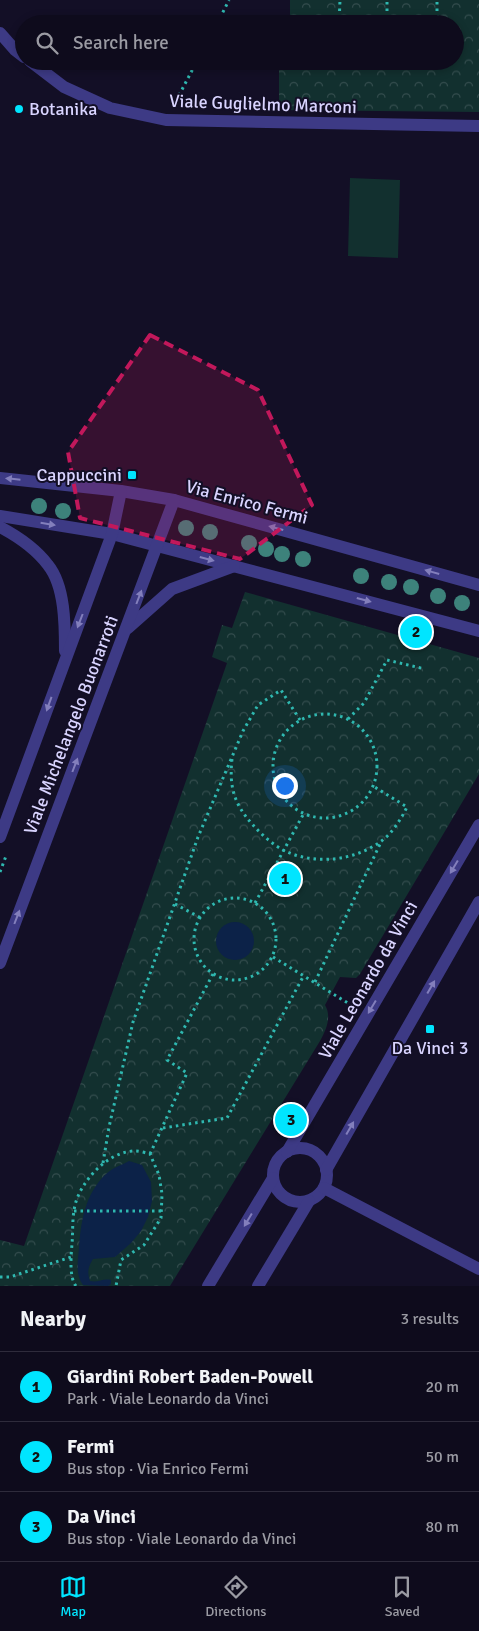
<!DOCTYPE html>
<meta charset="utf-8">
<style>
:root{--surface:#0e0b1c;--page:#1c1929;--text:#f1f3f6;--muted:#9b9ba3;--line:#2e2b3b;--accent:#00e5ff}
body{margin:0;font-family:Signika,sans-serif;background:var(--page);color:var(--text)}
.you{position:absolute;left:284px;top:785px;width:18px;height:18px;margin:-12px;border:4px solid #fff;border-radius:50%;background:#1a73e8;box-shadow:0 0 0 8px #1a73e833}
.badge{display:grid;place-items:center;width:32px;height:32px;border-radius:50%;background:var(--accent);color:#111;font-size:16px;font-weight:700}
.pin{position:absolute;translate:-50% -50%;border:2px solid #fff;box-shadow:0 1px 5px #0006}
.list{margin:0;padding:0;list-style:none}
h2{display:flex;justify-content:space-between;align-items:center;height:65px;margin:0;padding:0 20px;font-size:21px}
h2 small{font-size:16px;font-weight:400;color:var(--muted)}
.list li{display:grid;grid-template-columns:32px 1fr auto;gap:15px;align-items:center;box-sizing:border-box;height:70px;padding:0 20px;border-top:1px solid var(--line)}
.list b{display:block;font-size:19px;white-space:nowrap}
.list p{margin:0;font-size:16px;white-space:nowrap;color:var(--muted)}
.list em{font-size:16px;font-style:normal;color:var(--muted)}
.icon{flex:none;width:28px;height:28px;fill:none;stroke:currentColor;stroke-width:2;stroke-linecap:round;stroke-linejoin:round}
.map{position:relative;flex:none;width:479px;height:1286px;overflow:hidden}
.search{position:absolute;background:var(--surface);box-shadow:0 2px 8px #0003;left:15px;right:15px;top:15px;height:55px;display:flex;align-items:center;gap:12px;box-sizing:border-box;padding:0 18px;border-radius:28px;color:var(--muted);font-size:19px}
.sheet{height:275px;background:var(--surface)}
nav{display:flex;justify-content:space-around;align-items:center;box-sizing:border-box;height:70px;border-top:1px solid var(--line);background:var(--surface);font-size:14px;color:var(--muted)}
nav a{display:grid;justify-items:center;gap:2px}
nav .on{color:var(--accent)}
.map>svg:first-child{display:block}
.park{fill:url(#park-crowns)}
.pitch{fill:#12302f}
.water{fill:#0c2248}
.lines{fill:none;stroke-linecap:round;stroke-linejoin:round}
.path{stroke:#2fb8b0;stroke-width:3;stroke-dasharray:2.5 4;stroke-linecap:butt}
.minor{stroke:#3d3a85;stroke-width:12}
.tree{fill:#3d827b}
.oneway{fill:#837fbc}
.marked{fill:#c2185b;fill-opacity:0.2;stroke:#c2185b;stroke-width:4;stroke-dasharray:10 6;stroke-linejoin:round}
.poi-dot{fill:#00e5ff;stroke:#130f26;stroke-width:2}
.labels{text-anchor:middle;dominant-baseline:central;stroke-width:4;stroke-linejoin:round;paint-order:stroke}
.street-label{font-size:18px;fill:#d9d4ff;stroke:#130f26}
.poi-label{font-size:18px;fill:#d9d4ff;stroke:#130f26;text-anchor:start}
</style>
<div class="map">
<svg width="479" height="1286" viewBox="0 0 479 1286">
<defs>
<pattern id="park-crowns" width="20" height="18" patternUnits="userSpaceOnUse" patternTransform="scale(1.25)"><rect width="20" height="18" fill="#12302f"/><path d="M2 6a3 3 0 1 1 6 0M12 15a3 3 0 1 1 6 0" fill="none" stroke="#344d4e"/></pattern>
</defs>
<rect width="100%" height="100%" fill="#130f26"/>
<!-- park -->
<g class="park">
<polygon points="290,0 479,0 479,112 279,110 279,61 455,61 455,24 290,24"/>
<path d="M245,592l234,66v116l-119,200 -4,4 -16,-1 -15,28c7,12 1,25 -5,36l-150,245h-170v-46l24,6 203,-583 -15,-6 10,-32 10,3z"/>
</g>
<!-- pitch -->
<polygon class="pitch" points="350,178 400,180 398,258 348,256"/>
<!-- water -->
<g class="water">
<circle cx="235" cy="941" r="19"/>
<path d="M129,1161l13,4 9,17 1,19 -4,16 -7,14 -10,12 -16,14 -22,2c-5,8 -6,13 -3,22 8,2 13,-3 21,-1v4l-3,2 -25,-1c-8,-11 -5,-24 -4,-37 2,-27 6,-54 27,-74 6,-6 16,-9 23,-13z"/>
</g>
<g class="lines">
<!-- path -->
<g class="path">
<polyline points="217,24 229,0"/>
<polyline points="339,24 340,0"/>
<polyline points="387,24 387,0"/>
<polyline points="437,24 437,0"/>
<polyline points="176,101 197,61"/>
<circle cx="325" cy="766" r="52"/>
<polyline points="348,719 364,703 387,660 425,669"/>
<path d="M232,759c-3,28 2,45 21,66 9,10 20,20 32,26 30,14 68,10 95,-9 12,-8 21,-23 27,-35l-34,-21"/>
<polyline points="0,872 6,856"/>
<circle cx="235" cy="939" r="41"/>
<polyline points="255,903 304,813"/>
<polyline points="175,904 201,918"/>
<polyline points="273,957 351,1005"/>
<polyline points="315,982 381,842"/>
<polyline points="163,1128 227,1118 304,975"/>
<polyline points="150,1154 187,1073 167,1060 213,974"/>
<polyline points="103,1163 109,1127 133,1022 198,837 243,731 258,705 281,690 300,720"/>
<polyline points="74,1211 161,1211"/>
<polyline points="0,1277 10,1277 71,1257"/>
<path d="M76,1286c-7,-8 -5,-31 -4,-42 1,-12 0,-26 3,-39 6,-24 33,-54 60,-54 5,0 11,2 15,3l9,21 3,19 -1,24 -17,27 -23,15 -5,26"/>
</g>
<!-- minor -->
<g class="minor">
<polyline points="0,33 15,50 24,57"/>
<polyline points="30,61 64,87 110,108 166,120 479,126"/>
<polyline points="0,478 121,491 174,500 479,585"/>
<polyline points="0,516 112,534 479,631"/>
<path d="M0,527c17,9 36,22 48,38 17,21 17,60 17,86"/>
<polyline points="128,628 172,589 234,566"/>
<polyline points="0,837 112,534 121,491"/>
<polyline points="0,963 174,500"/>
<circle cx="300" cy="1175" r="27"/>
<polyline points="287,1152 479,825"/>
<polyline points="326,1170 479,902"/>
<polyline points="324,1188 479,1269"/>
<polyline points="208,1286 273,1178"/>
<polyline points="258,1286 309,1201"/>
</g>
</g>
<!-- trees -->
<g class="tree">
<circle cx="39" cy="506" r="8"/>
<circle cx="63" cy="511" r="8"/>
<circle cx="186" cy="528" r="8"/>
<circle cx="210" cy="532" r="8"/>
<circle cx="249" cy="543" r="8"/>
<circle cx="266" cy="549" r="8"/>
<circle cx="282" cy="554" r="8"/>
<circle cx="303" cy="559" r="8"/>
<circle cx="361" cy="576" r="8"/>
<circle cx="389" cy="582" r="8"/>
<circle cx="411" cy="587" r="8"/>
<circle cx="438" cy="596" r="8"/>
<circle cx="462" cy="603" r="8"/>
</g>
<!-- one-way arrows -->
<defs><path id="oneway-solid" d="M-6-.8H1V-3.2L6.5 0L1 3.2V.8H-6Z" transform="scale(1.25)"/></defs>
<g class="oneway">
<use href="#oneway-solid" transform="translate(13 479) rotate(-174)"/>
<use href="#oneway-solid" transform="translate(48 524) rotate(9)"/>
<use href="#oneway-solid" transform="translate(276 528) rotate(-165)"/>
<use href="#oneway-solid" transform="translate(207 559) rotate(15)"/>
<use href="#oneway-solid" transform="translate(432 572) rotate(-164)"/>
<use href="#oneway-solid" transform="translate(139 597) rotate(-69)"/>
<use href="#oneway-solid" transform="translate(364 600) rotate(15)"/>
<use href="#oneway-solid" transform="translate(80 621) rotate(111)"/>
<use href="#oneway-solid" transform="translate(49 704) rotate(110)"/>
<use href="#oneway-solid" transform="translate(75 765) rotate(-69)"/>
<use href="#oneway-solid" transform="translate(454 867) rotate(121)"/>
<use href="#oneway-solid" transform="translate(17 917) rotate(-69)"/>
<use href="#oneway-solid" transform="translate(431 987) rotate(-60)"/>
<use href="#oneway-solid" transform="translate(372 1007) rotate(121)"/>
<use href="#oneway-solid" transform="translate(350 1128) rotate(-60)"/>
<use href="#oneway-solid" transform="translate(248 1220) rotate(121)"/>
</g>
<!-- marked area -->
<path class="marked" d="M150,335l108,55 54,115 -72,54 -160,-41 -12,-66z"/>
<!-- markers -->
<g class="poi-dot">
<circle cx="19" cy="109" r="5"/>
<rect x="127" y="470" width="10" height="10" rx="2.5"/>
<rect x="425" y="1024" width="10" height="10" rx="2.5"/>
</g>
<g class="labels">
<!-- street labels -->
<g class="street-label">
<text transform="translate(263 104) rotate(2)">Viale Guglielmo Marconi</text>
<text transform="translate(247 502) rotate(15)">Via Enrico Fermi</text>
<text transform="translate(71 725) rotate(-69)">Viale Michelangelo Buonarroti</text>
<text transform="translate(368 980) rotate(-60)">Viale Leonardo da Vinci</text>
</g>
<!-- poi labels -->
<g class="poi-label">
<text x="29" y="109">Botanika</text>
<text x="122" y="475" text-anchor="end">Cappuccini</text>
<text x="430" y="1048" text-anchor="middle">Da Vinci 3</text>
</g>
</g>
</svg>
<div class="you"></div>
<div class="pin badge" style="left:285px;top:879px">1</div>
<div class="pin badge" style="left:416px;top:632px">2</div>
<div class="pin badge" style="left:291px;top:1120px">3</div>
<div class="search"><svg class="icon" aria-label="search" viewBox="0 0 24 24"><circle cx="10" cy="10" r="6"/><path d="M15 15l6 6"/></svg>Search here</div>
</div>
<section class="sheet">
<h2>Nearby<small>3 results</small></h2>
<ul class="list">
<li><span class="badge">1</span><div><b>Giardini Robert Baden-Powell</b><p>Park · Viale Leonardo da Vinci</p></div><em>20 m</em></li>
<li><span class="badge">2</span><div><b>Fermi</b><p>Bus stop · Via Enrico Fermi</p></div><em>50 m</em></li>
<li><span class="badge">3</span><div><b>Da Vinci</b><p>Bus stop · Viale Leonardo da Vinci</p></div><em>80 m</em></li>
</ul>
</section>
<nav>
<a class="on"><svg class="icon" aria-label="map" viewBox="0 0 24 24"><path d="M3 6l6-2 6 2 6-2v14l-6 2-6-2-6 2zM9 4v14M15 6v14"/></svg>Map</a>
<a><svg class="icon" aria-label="directions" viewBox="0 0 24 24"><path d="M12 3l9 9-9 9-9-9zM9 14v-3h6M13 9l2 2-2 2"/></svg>Directions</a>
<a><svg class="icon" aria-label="saved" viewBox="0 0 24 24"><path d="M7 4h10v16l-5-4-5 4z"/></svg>Saved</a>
</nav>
